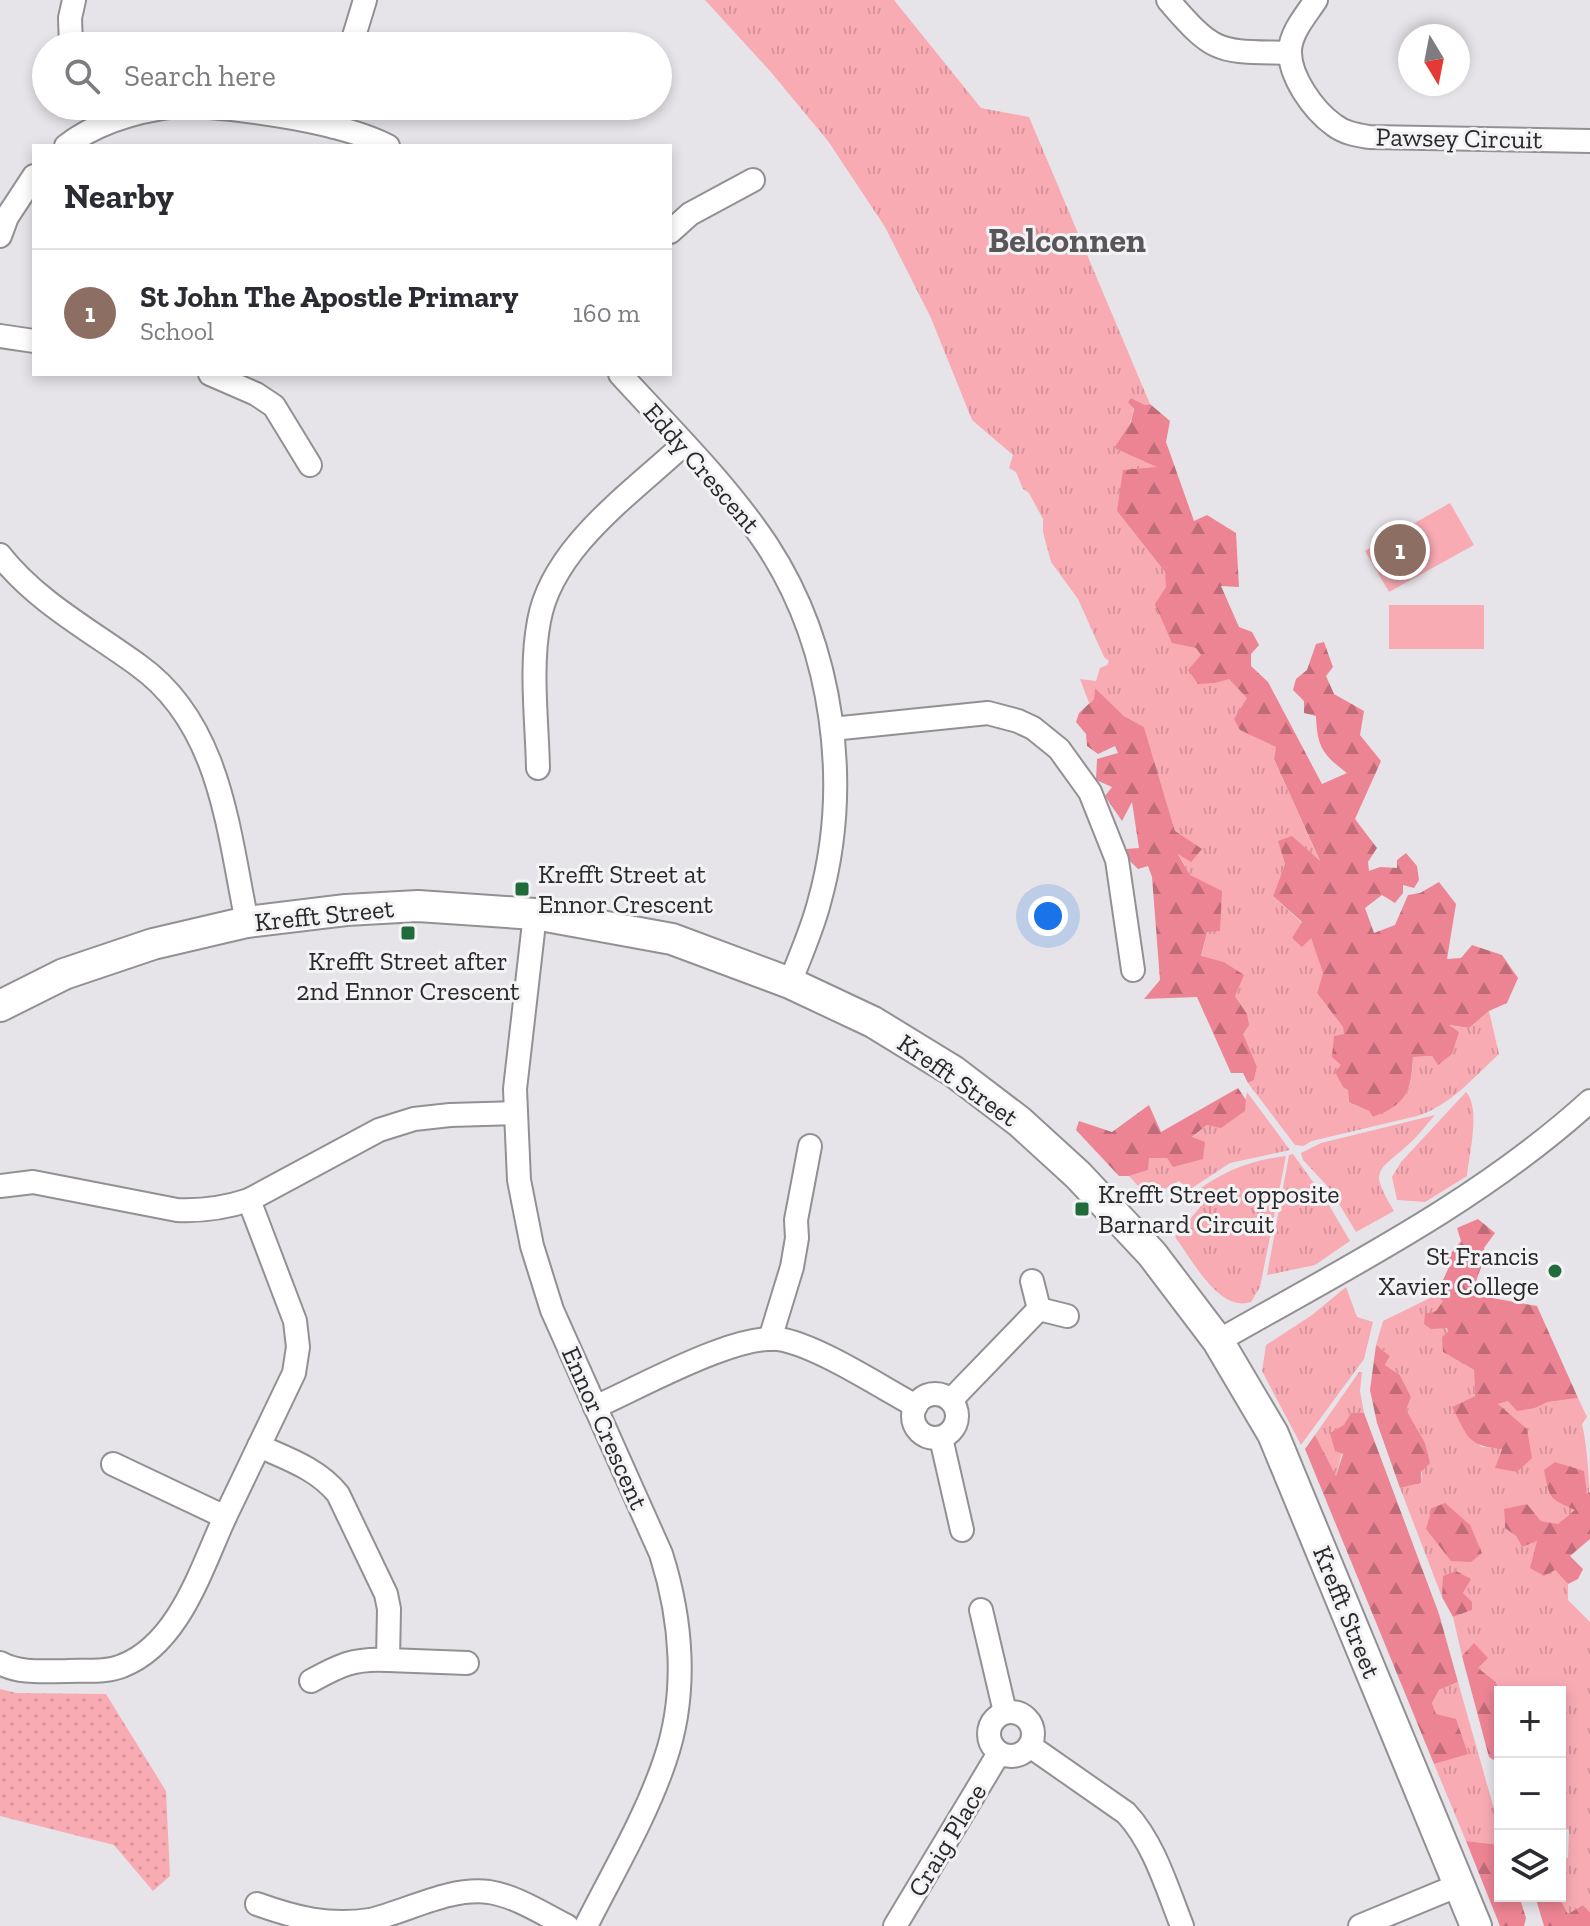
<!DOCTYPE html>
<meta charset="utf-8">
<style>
:root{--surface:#fff;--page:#f2f2f3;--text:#2b2b33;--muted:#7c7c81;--line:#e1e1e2;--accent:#111827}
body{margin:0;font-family:"Zilla Slab",serif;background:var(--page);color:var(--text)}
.controls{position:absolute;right:24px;bottom:24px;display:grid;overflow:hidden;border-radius:0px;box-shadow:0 4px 12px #0003}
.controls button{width:72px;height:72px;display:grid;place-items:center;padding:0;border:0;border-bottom:2px solid var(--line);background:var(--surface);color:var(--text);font:40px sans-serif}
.compass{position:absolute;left:1398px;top:24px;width:72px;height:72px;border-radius:50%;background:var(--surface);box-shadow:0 4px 12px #0003;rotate:170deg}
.you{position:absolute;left:1048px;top:916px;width:28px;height:28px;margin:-20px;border:6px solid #fff;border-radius:50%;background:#1a73e8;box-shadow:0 0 0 12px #1a73e833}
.badge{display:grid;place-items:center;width:52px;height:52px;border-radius:50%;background:var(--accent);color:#fff;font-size:26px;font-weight:700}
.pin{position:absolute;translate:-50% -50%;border:4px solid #fff;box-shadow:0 2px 8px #0006}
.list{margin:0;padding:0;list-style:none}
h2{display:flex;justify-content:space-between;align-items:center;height:104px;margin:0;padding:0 32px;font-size:34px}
h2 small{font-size:26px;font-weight:400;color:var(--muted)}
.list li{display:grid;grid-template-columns:52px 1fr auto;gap:24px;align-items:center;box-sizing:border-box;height:128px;padding:0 32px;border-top:2px solid var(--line)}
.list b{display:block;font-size:30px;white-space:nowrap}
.list p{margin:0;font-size:26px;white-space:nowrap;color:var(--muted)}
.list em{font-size:26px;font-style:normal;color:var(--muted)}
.icon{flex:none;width:44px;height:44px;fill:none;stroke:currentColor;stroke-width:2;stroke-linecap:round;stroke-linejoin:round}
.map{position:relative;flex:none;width:1590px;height:1926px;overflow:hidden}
.search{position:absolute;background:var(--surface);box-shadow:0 4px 12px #0003;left:32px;top:32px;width:640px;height:88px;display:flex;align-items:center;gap:20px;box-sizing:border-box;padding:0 28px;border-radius:44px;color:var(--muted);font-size:30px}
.panel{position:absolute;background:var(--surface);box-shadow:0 4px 12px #0003;left:32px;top:144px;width:640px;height:232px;border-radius:0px}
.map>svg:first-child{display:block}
.grass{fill:url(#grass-tufts)}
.forest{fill:url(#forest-firs)}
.park{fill:url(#park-dots)}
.garden{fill:#f9abb4}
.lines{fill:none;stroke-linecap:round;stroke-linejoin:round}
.street-casing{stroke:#929093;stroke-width:26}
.secondary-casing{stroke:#929093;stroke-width:34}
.street{stroke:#fff;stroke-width:22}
.secondary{stroke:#fff;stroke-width:30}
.poi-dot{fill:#1f6b3a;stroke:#f3f2f5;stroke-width:3}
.labels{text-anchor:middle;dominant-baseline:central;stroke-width:6;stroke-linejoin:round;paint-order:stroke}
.street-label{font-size:26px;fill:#2a292a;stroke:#f3f2f5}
.poi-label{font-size:26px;fill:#2a292a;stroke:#f3f2f5;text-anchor:start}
.district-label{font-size:34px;font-weight:bold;fill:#585659;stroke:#f3f2f5}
</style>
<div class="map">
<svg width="1590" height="1926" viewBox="0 0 1590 1926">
<defs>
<pattern id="grass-tufts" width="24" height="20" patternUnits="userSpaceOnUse" patternTransform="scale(2)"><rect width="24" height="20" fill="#f9abb4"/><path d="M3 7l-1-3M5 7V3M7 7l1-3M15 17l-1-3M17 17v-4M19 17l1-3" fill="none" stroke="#d6939b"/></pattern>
<pattern id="forest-firs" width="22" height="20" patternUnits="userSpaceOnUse" patternTransform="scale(2)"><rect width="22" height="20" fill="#ed8493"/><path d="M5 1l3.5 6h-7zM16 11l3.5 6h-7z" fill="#c06c78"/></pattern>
<pattern id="park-dots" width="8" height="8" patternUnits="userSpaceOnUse" patternTransform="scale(2)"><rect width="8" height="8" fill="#f9abb4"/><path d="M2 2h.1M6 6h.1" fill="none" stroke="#d6939b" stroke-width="1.8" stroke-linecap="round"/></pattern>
</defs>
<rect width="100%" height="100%" fill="#e6e4e8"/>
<!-- grass -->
<g class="grass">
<path d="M705,0h189l87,108 48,9 121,287 -5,1 -14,-7c7,20 -6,33 -17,50l45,19 -42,44 48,61 2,15 35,68 -13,15 26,13 14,-5 19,20 28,49 -2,12 47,105 -42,-23 6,23 -12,32 29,27 -10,16 19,-2 12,36 -6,20 26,34 2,8 -11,1 14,54 1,12 20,9 4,6c33,-13 39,-26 40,-60l19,-1 6,8 8,-39 23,3 20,-17 10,43c-25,23 -49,52 -82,62l-105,25 -9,5 -8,-1 -47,-62 6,-3 3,-13 -15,-33 5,-20 -12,-18 -11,-34 -23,-5 6,-25 -17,-57 -13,-24 -2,-20 -31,-104 -20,-11 -29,-28 -1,11 -5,4 -9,-24 16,2 4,-13 7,-3 2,-4 -5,-4 -26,-58 -27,-37 -8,-30v-13l-14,-26 -6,-4 -7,-17 -7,-4 4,-13 -41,-35 -41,-102 -46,-91 -57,-86 -58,-70z"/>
<polygon points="1247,1092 1290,1150 1230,1163 1189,1190 1179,1181 1143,1201 1135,1192 1139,1187 1129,1176 1148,1170 1148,1158 1168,1158 1207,1125 1244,1111"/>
<path d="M1466,1092c15,16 3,63 1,84l-42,26 -28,-2 -5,-23 9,-15z"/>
<path d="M1435,1115c-8,9 -16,20 -26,29 -32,29 -40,24 -15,67l-38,21 -26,-43 -27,-29 -2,-7 20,-10z"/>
<polygon points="1293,1154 1326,1200 1350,1241 1315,1265 1267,1275 1289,1155"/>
<path d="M1286,1156l-26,131 -9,15c-32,11 -59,-43 -76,-65l26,-31 -9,-11c28,-23 59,-35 94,-39z"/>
<polygon points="1346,1287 1357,1317 1373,1322 1364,1359 1301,1445 1262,1371 1266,1345 1312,1315"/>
<path d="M1436,1295l7,6 -6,10 11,21 -5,20 31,18 1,26 -22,11 28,40 21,1 -6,19 21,5 -19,-68 10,-3 27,7 13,-6 30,-4 9,19 -5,7c4,16 8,54 7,69 -6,12 -20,23 -31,32l-17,-4 -14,-17 -23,6 1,18 11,8 6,11 16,-7 17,30 13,14v16l22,22v290l-7,-7 -15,9 -10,-18h2v-32l8,-7 1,-27 -9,-4v-99l4,-3 -4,-6v-26l-60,2 -4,-12 -18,-14 -3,-24 -13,12 -9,-39 19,-7 -28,-34 -2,21 -42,-109 21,-5 4,-40 -20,-33 6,-13 -11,-22 -15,-10 5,-9 -14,-11 7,-24z"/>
<polygon points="1359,1372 1362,1372 1360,1391 1364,1413 1351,1413 1336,1477 1315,1435"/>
<polygon points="1458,1682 1500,1830 1500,1845 1466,1841 1434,1764 1467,1753 1436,1714 1432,1703 1439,1690"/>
</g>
<!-- forest -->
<g class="forest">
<path d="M1131,398l14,7 5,-1 20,17 -4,21 28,79 13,-6 29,18 3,54 -18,-1 18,41 13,5 7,13 -8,9v12l17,16 54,102 25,-11c-24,-18 -30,-26 -31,-57l-12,-3v-12l-11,-11 3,-11 11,-9 9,-26 8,-2 9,25 -7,9 8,18 30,17 -4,24 21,26 -26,58 22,29 -9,14 1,9 11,-4 17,1v-8l9,-7 11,13 2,14 -5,8 -11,-3v8l-8,10 -13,-8 -17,13 9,25 21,-8 13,-30 12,-2 19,-11 17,22 -9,55 14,-1 11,-13 30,10 16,23 -11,25 -18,8 -20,17 -20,-3 10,7 -7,22 -14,11 -6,-9 -19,1c-2,35 -6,47 -40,60l-4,-6 -20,-9 -1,-12 -5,-3 -8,-15 6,-7 -9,-8 2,-21 10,-2 -1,-7 -26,-34 6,-20 -12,-35 -9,9 -10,-9 10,-16 -29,-26 12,-32 -7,-23 14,-5 28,25 -46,-102 2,-12 -36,-17 -6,-11 13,-21 -18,-19 -14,4 -17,1 -10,-14 13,-15 -5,-7 -24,-5 -17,-39 11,-17 -1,-15 -48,-61 6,-41 34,-3 -43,-19 17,-26 3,-13 -6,-7z"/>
<polygon points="1095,688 1124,716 1144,727 1175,831 1202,849 1191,862 1178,854 1190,875 1222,891 1220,931 1207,932 1201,956 1224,962 1244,975 1235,996 1247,1014 1249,1025 1243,1034 1257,1067 1254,1080 1248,1083 1243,1073 1231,1073 1197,997 1144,999 1160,980 1152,877 1148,866 1138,869 1130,861 1126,849 1139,848 1132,802 1122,821 1105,796 1112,787 1096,780 1097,759 1118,753 1115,746 1098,754 1087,746 1086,734 1076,722 1079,713 1094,699"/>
<polygon points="1238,1088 1246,1100 1245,1111 1221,1128 1207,1125 1192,1137 1205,1142 1203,1159 1173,1167 1167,1158 1149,1158 1148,1170 1129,1176 1119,1176 1076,1130 1079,1121 1112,1132 1149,1105 1161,1132"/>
<path d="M1478,1219l17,14 -11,15c2,18 -11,29 -9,47l62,11 41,92 -30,4 -13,6 -18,3 -9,-10 -10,3 29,25 5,29 -15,14 -22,-4 7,-19c-36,-3 -34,-13 -50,-42l23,-11 -1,-26 -31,-18 -1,-15 6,-5 -1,-4 -16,1 -7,-5 1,-10 11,-3 7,-10 -7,-6 14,-30 -4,-6 15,-18 -4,-13z"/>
<polygon points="1376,1345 1390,1356 1385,1365 1400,1375 1411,1397 1406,1410 1425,1443 1430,1463 1421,1472 1421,1483 1400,1488 1377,1423 1370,1390"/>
<polygon points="1351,1413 1364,1413 1439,1614 1458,1682 1439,1690 1432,1703 1436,1714 1456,1719 1468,1754 1434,1764 1305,1449 1315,1435 1336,1476 1343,1454 1335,1451 1330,1433 1344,1425"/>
<path d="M1555,1462l29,9 3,23 3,-2v47l-20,17 13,13 -5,10 -10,5 -13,-14 -11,6 -14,-8 7,-27 -15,6 -6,-11 -11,-8 -1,-19 23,-5 14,17 17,3 17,-14c-26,-12 -25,-10 -31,-40z"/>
<polygon points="1445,1503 1470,1525 1482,1553 1471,1562 1451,1561 1426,1529 1432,1508"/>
<polygon points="1456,1571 1471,1579 1463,1593 1472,1602 1472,1610 1453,1617 1442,1597 1443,1576"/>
<polygon points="1474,1643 1488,1658 1478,1668 1496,1682 1500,1694 1500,1764 1489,1757 1462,1656"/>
<polygon points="1466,1841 1500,1845 1500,1896 1519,1896 1526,1918 1524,1926 1500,1926"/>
<polygon points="1535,1896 1558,1896 1568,1914 1583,1905 1590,1912 1590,1926 1544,1926"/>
</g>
<!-- park -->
<polygon class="park" points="0,1689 16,1693 106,1694 166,1791 170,1876 153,1891 114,1845 0,1816"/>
<!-- garden -->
<g class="garden">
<polygon points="1450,503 1474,545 1389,592 1365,551"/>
<rect x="1389" y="605" width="95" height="44"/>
</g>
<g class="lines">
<defs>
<g id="street">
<path d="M1168,0c48,56 50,51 122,53"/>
<path d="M1316,0c-10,15 -25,32 -26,50 -1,26 23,60 44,75 10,8 23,10 35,12l221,4"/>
<polyline points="71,46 70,18 74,0"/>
<polyline points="351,46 365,0"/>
<polyline points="93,106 102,125"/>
<path d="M198,106c54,4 143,16 190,40"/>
<polyline points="334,127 338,106"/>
<path d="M66,146c31,-24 71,-35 109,-40"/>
<polyline points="670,232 690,214 753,180"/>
<polyline points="0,236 7,217 34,176"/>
<polyline points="0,336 34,341"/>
<polyline points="210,374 256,394 274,406 310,465"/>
<path d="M620,374c50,55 105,108 147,171 67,102 85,241 52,358 -7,27 -19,53 -29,80"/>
<path d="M0,555c37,47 90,75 138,110 83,59 90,166 109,257"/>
<polyline points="832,729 988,713 1018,721 1033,728 1059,749 1090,792 1117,860 1133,970"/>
<path d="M538,768c-1,-48 -8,-100 1,-147 13,-74 93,-128 145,-177"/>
<path d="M535,914l-20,175 4,91 13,66 20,64 109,244c21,66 27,139 4,206 -19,57 -52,112 -79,166"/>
<path d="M0,1186l33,-4 144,28c24,1 48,-2 72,-10l130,-70 35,-11 36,-4 65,-2"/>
<polyline points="1032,1281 1039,1309 1067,1316"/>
<polyline points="770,1339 792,1267 797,1238 796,1220 810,1146"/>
<path d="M1218,1341c128,-73 262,-140 372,-240"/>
<circle cx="935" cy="1416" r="22"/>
<polyline points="951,1400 1039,1309"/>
<path d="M595,1407c44,-19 145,-77 189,-67 39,9 95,46 132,66"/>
<polyline points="941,1438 962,1530"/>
<path d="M259,1446c29,13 59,23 79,48l48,100 3,15 -1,51 79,3"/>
<polyline points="113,1464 225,1517 294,1373 298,1347 295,1321 249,1200"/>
<polyline points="981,1610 1005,1712"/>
<path d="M0,1663c20,11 45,8 67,8 18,-1 38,2 55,-5 57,-22 79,-97 103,-149"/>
<path d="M311,1681c29,-16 43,-23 77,-21"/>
<circle cx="1011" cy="1734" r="22"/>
<path d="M1030,1746l96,67c28,30 41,75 56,113"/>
<path d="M257,1904c39,14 71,22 113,16 38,-9 79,-33 119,-28 27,4 54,22 78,34"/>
<polyline points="895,1926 999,1753"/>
<polyline points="1360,1926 1459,1885"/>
</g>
<polyline id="secondary" points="0,1006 64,974 153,944 247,922 346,910 418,906 535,914 672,939 790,983 873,1022 953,1071 1020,1122 1078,1175 1152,1254 1218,1341 1273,1434 1476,1926"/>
</defs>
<!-- street casing -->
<use href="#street" class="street-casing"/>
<!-- secondary casing -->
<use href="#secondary" class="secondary-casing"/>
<!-- street -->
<use href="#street" class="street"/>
<!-- secondary -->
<use href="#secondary" class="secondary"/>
</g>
<!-- markers -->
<g class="poi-dot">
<rect x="514" y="881" width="16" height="16" rx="4"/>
<rect x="400" y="925" width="16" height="16" rx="4"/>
<rect x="1074" y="1201" width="16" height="16" rx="4"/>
<circle cx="1555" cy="1271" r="8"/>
</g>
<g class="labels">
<!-- street labels -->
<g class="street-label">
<text transform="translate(1459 138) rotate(1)">Pawsey Circuit</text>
<text transform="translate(702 468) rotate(49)">Eddy Crescent</text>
<text transform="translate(324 915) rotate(-6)">Krefft Street</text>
<text transform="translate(958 1080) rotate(35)">Krefft Street</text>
<text transform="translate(605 1428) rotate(66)">Ennor Crescent</text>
<text transform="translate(1347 1612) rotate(68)">Krefft Street</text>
<text transform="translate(947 1840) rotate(-59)">Craig Place</text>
</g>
<!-- poi labels -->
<g class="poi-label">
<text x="538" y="874">Krefft Street at<tspan x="538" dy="30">Ennor Crescent</tspan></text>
<text x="408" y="961" text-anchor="middle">Krefft Street after<tspan x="408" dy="30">2nd Ennor Crescent</tspan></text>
<text x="1098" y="1194">Krefft Street opposite<tspan x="1098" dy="30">Barnard Circuit</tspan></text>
<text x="1539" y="1256" text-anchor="end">St Francis<tspan x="1539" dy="30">Xavier College</tspan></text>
</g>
<!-- district labels -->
<g class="district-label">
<text x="1067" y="240">Belconnen</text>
</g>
</g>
</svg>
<div class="controls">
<button>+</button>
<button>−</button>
<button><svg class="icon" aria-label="layers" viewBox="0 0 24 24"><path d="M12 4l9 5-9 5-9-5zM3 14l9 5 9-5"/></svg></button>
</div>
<svg class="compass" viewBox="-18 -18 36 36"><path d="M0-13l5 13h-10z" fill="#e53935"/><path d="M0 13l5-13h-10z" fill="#7c7c81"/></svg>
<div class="you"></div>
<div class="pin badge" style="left:1400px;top:550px;background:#8d6e63">1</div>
<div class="search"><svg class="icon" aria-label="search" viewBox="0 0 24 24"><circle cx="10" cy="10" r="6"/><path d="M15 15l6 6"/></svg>Search here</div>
<section class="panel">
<h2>Nearby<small></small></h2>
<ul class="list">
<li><span class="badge" style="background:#8d6e63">1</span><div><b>St John The Apostle Primary</b><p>School</p></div><em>160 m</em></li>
</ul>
</section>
</div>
